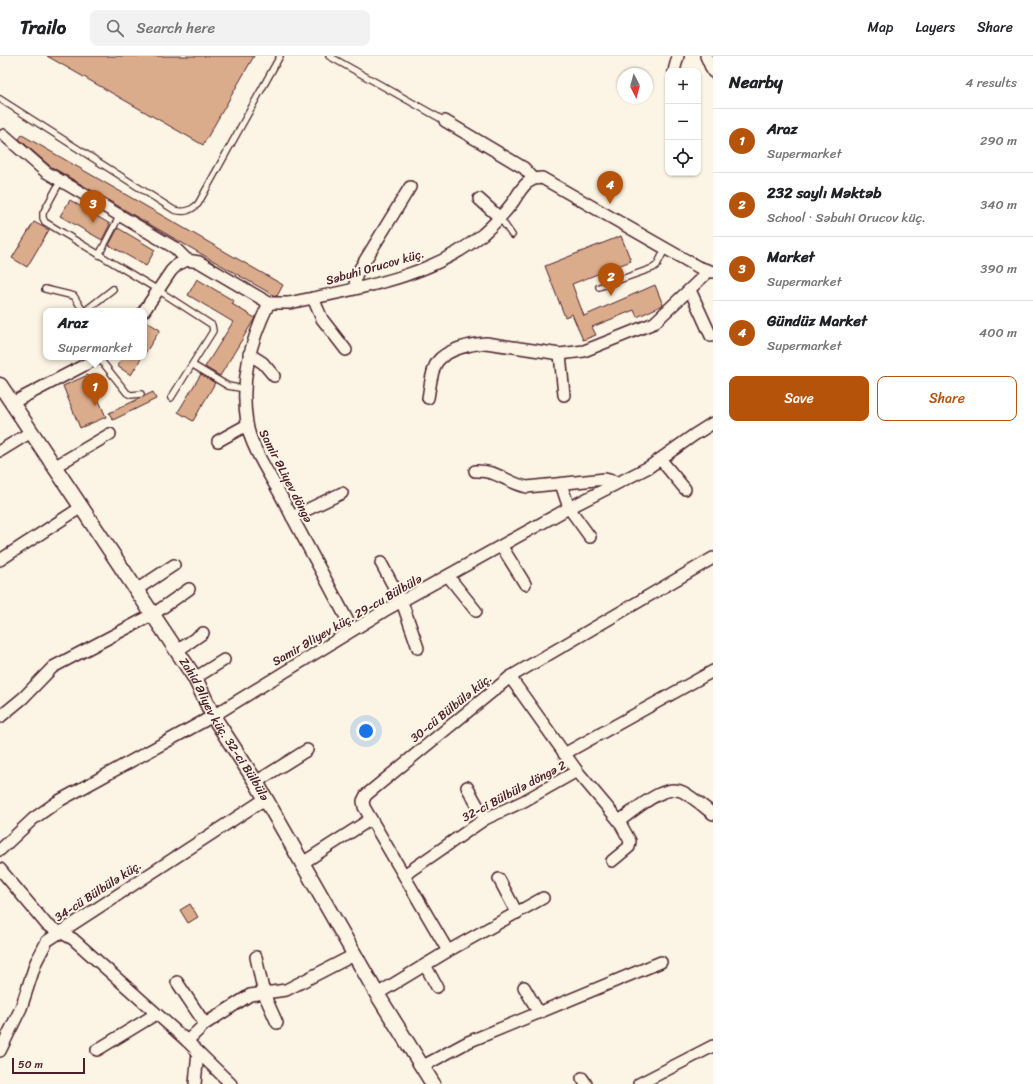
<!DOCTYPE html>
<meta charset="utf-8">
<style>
:root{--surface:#fff;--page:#f2f2f2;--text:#202124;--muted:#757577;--line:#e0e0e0;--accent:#b45309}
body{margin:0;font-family:Sriracha,sans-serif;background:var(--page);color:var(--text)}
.controls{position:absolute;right:12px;top:12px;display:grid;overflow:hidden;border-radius:8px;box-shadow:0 1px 3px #0004}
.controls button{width:36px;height:36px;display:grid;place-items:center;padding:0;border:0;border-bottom:1px solid var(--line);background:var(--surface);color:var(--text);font:20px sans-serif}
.compass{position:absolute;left:617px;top:12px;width:36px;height:36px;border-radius:50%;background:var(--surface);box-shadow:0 1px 3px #0004;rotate:174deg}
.scale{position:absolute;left:12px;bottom:10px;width:73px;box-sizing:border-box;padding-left:4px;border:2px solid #4a1f2b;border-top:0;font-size:11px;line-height:14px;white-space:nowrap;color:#4a1f2b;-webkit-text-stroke:3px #fcf5e5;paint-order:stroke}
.you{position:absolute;left:366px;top:675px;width:14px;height:14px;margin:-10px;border:3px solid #fff;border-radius:50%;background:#1a73e8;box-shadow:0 0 0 6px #1a73e833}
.badge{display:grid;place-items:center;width:26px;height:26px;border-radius:50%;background:var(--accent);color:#fff;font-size:13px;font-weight:700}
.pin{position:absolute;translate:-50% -33px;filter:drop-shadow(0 1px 2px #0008)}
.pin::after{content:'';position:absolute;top:21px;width:14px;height:12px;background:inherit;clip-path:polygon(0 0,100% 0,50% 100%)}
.popup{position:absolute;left:43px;top:252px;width:104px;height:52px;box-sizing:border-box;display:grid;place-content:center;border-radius:8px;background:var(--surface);filter:drop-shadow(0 1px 3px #0005);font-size:13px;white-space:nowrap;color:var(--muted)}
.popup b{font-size:15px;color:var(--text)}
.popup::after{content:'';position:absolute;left:50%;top:100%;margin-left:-8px;border:8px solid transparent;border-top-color:var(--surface)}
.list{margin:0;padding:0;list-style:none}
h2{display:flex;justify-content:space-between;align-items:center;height:52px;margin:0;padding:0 16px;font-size:17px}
h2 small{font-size:13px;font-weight:400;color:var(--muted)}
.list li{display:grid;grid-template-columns:26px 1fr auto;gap:12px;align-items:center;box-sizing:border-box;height:64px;padding:0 16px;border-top:1px solid var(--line)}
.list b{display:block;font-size:15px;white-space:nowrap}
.list p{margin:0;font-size:13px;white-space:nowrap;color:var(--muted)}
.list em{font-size:13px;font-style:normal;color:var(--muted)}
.actions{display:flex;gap:8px;padding:12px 16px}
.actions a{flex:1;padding:9px 0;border:1px solid var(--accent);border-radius:8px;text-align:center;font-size:14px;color:var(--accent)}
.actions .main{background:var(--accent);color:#fff}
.icon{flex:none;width:22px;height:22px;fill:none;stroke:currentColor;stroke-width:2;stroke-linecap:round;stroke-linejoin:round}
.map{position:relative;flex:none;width:713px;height:1028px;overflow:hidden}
header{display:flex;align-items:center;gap:24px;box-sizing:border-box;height:56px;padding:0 20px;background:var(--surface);border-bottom:1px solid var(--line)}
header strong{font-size:19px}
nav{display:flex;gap:22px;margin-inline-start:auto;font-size:14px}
.search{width:280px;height:36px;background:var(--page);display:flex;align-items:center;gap:10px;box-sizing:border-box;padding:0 14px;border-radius:8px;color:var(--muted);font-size:15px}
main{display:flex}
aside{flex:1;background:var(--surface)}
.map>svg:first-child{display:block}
.building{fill:#dbac8c;stroke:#4a1f2b}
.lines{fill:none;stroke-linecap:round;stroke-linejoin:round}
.service-casing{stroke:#4a1f2b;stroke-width:8}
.minor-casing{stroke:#4a1f2b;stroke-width:14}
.tertiary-casing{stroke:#4a1f2b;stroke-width:17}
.service{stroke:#fcf5e5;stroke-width:5.5}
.minor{stroke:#fcf5e5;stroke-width:11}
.tertiary{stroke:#fcf5e5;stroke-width:14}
.labels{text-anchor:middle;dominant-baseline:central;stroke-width:4;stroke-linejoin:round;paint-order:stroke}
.street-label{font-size:12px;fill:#4a1f2b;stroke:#fcf5e5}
</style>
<header>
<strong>Trailo</strong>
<div class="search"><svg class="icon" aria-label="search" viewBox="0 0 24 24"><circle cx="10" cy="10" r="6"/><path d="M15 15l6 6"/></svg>Search here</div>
<nav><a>Map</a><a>Layers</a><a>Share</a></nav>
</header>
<main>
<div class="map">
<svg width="713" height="1028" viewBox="0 0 713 1028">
<rect width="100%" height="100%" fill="#fcf5e5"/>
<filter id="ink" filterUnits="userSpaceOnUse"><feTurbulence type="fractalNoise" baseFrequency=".025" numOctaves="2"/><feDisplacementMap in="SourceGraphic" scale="8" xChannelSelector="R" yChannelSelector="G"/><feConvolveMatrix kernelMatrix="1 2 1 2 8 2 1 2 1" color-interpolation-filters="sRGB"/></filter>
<g filter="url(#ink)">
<!-- building -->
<g class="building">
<polygon points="47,0 254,0 203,89"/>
<polygon points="22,79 283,229 277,240 275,240 135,160 50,110 19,83"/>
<polygon points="70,144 110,168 102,184 60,160"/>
<polygon points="34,166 49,174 27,211 12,202"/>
<polygon points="118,172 155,194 146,210 109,189"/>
<polygon points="621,180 631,205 572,228 584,260 655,229 663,249 637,261 634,254 592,271 596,279 583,284 572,258 565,261 545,210"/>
<polygon points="197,223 234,245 232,248 255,262 220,320 205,311 233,266 188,239"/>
<polygon points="144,264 160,274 144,299"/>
<polygon points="123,301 142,301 131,319 117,310"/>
<polygon points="201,318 215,327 193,365 178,356"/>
<polygon points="88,319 106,361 80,372 63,330"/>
<polygon points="153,336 156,343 113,364 109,357"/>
<polygon points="190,848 198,861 188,867 180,854"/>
</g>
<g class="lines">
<defs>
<g id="service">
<polyline points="329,0 445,65"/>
<path d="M0,43l174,111c11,3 16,1 24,-6l82,-148"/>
<polyline points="61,124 43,157 43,162 45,166 158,234 212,269 213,275 171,342"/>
<polyline points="500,162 512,179"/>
<polyline points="99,199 120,159"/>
<polyline points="599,231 653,212 657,209 665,193"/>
<polyline points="45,233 74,240 83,255"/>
<polyline points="85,255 113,233"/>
<polyline points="99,302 127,337 131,339 141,338"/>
<polyline points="193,309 228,330 245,333"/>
</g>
<g id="minor">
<polyline points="706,0 713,16"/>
<polyline points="674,15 678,0"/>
<polyline points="445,65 524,112 534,123"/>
<polyline points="4,79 46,116 175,192 187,204"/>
<polyline points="479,143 500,162"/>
<polyline points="355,232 356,219 410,131"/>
<polyline points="690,234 711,280"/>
<polyline points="313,242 322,263 346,294"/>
<path d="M269,247c-19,39 -29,76 -22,120 2,20 22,51 32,69 24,46 49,91 73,137"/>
<path d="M144,255l27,-40 6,-6 10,-5 12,2 70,41h20c66,-14 142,-25 194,-69 11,-10 21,-20 30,-32 4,-6 8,-14 14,-19l7,-4 8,-1 156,89 15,5"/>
<polyline points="249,298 263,307 274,320"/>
<polyline points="560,298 564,339"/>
<path d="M428,342c2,-10 3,-27 9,-36 10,-13 34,-18 49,-19l74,11 24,-3 70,-28 55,-52"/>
<polyline points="12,347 100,301"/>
<polyline points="218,385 247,369"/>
<polyline points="0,395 31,376"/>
<polyline points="661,404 685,433"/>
<polyline points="54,411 110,378"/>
<path d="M475,415c23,-1 32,12 52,16l78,-8 8,2v4"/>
<polyline points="561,428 569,452 590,481"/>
<polyline points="292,461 342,437"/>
<polyline points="502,491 525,528"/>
<polyline points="0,504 80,452"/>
<polyline points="381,507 402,546 418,592"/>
<polyline points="448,520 476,555"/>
<polyline points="136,534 174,509"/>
<polyline points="177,595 203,577"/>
<path d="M510,621l67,94 42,50c15,-10 46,-39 64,-29 11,6 21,15 30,22"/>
<polyline points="195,622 224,604"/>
<polyline points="0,661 23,642 53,611 152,559 189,533"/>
<polyline points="564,698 713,615"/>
<polyline points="256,726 307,694"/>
<polyline points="467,731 485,763"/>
<polyline points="0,794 33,763 57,746 213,660 384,555 569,452 649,411 694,379 713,367"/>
<polyline points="612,805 629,791 630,785 619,765"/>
<polyline points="301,808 371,763"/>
<polyline points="0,813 47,869 73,883 187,985 231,1028"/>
<polyline points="404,819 485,763 524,745 577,715"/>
<polyline points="499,823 517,857"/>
<polyline points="448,895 364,751 363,745 366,739 510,621 713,502"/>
<polyline points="256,901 264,938 277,967"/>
<polyline points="425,909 437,931"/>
<polyline points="177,926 205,968"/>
<polyline points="524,931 539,957"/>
<polyline points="377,938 448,895 543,842"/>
<polyline points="187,985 205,968 250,939 286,934 354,899"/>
<polyline points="97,994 156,958"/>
<polyline points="0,995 21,952 36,906 47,885 265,743"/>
<polyline points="423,1010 468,986 661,906"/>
<polyline points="582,1022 586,1028"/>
<polyline points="195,1028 198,996"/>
<polyline points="639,1028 713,990"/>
</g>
<g id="tertiary">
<path id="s1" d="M0,329l195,293 18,38 43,66 121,212 56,90"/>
</g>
</defs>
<!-- service casing -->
<use href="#service" class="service-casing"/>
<!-- minor casing -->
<use href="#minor" class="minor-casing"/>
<!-- tertiary casing -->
<use href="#tertiary" class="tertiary-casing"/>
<!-- service -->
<use href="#service" class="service"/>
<!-- minor -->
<use href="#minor" class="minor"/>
<!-- tertiary -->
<use href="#tertiary" class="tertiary"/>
</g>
</g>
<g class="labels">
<!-- street labels -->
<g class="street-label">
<text transform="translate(375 211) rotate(-16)">Səbuhi Orucov küç.</text>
<text transform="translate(286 420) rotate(63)">Samir ƏLiyev döngə</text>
<text transform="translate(347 564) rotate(-30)">Samir Əliyev küç. 29-cu Bülbülə</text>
<text transform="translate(451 652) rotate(-39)">30-cü Bülbülə küç.</text>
<text stroke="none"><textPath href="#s1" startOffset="411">Zahid Əliyev küç. 32-ci Bülbülə</textPath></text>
<text transform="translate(514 735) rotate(-28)">32-ci Bülbülə döngə 2</text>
<text transform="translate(98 835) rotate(-33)">34-cü Bülbülə küç.</text>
</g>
</g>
</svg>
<div class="controls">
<button>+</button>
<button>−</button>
<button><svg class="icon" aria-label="locate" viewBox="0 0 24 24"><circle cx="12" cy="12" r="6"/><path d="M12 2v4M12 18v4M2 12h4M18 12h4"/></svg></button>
</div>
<svg class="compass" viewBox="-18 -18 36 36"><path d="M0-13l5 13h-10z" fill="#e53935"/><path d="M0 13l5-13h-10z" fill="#757577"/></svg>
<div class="scale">50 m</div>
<div class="you"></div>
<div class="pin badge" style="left:95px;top:350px">1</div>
<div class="popup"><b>Araz</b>Supermarket</div>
<div class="pin badge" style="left:611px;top:240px">2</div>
<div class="pin badge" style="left:93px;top:167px">3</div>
<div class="pin badge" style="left:610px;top:148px">4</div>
</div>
<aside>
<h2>Nearby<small>4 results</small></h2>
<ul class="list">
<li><span class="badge">1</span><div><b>Araz</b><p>Supermarket</p></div><em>290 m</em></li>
<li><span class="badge">2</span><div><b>232 saylı Məktəb</b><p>School · Səbuhi Orucov küç.</p></div><em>340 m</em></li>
<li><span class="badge">3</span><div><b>Market</b><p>Supermarket</p></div><em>390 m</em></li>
<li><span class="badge">4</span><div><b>Gündüz Market</b><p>Supermarket</p></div><em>400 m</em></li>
</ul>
<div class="actions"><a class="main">Save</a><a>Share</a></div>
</aside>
</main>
